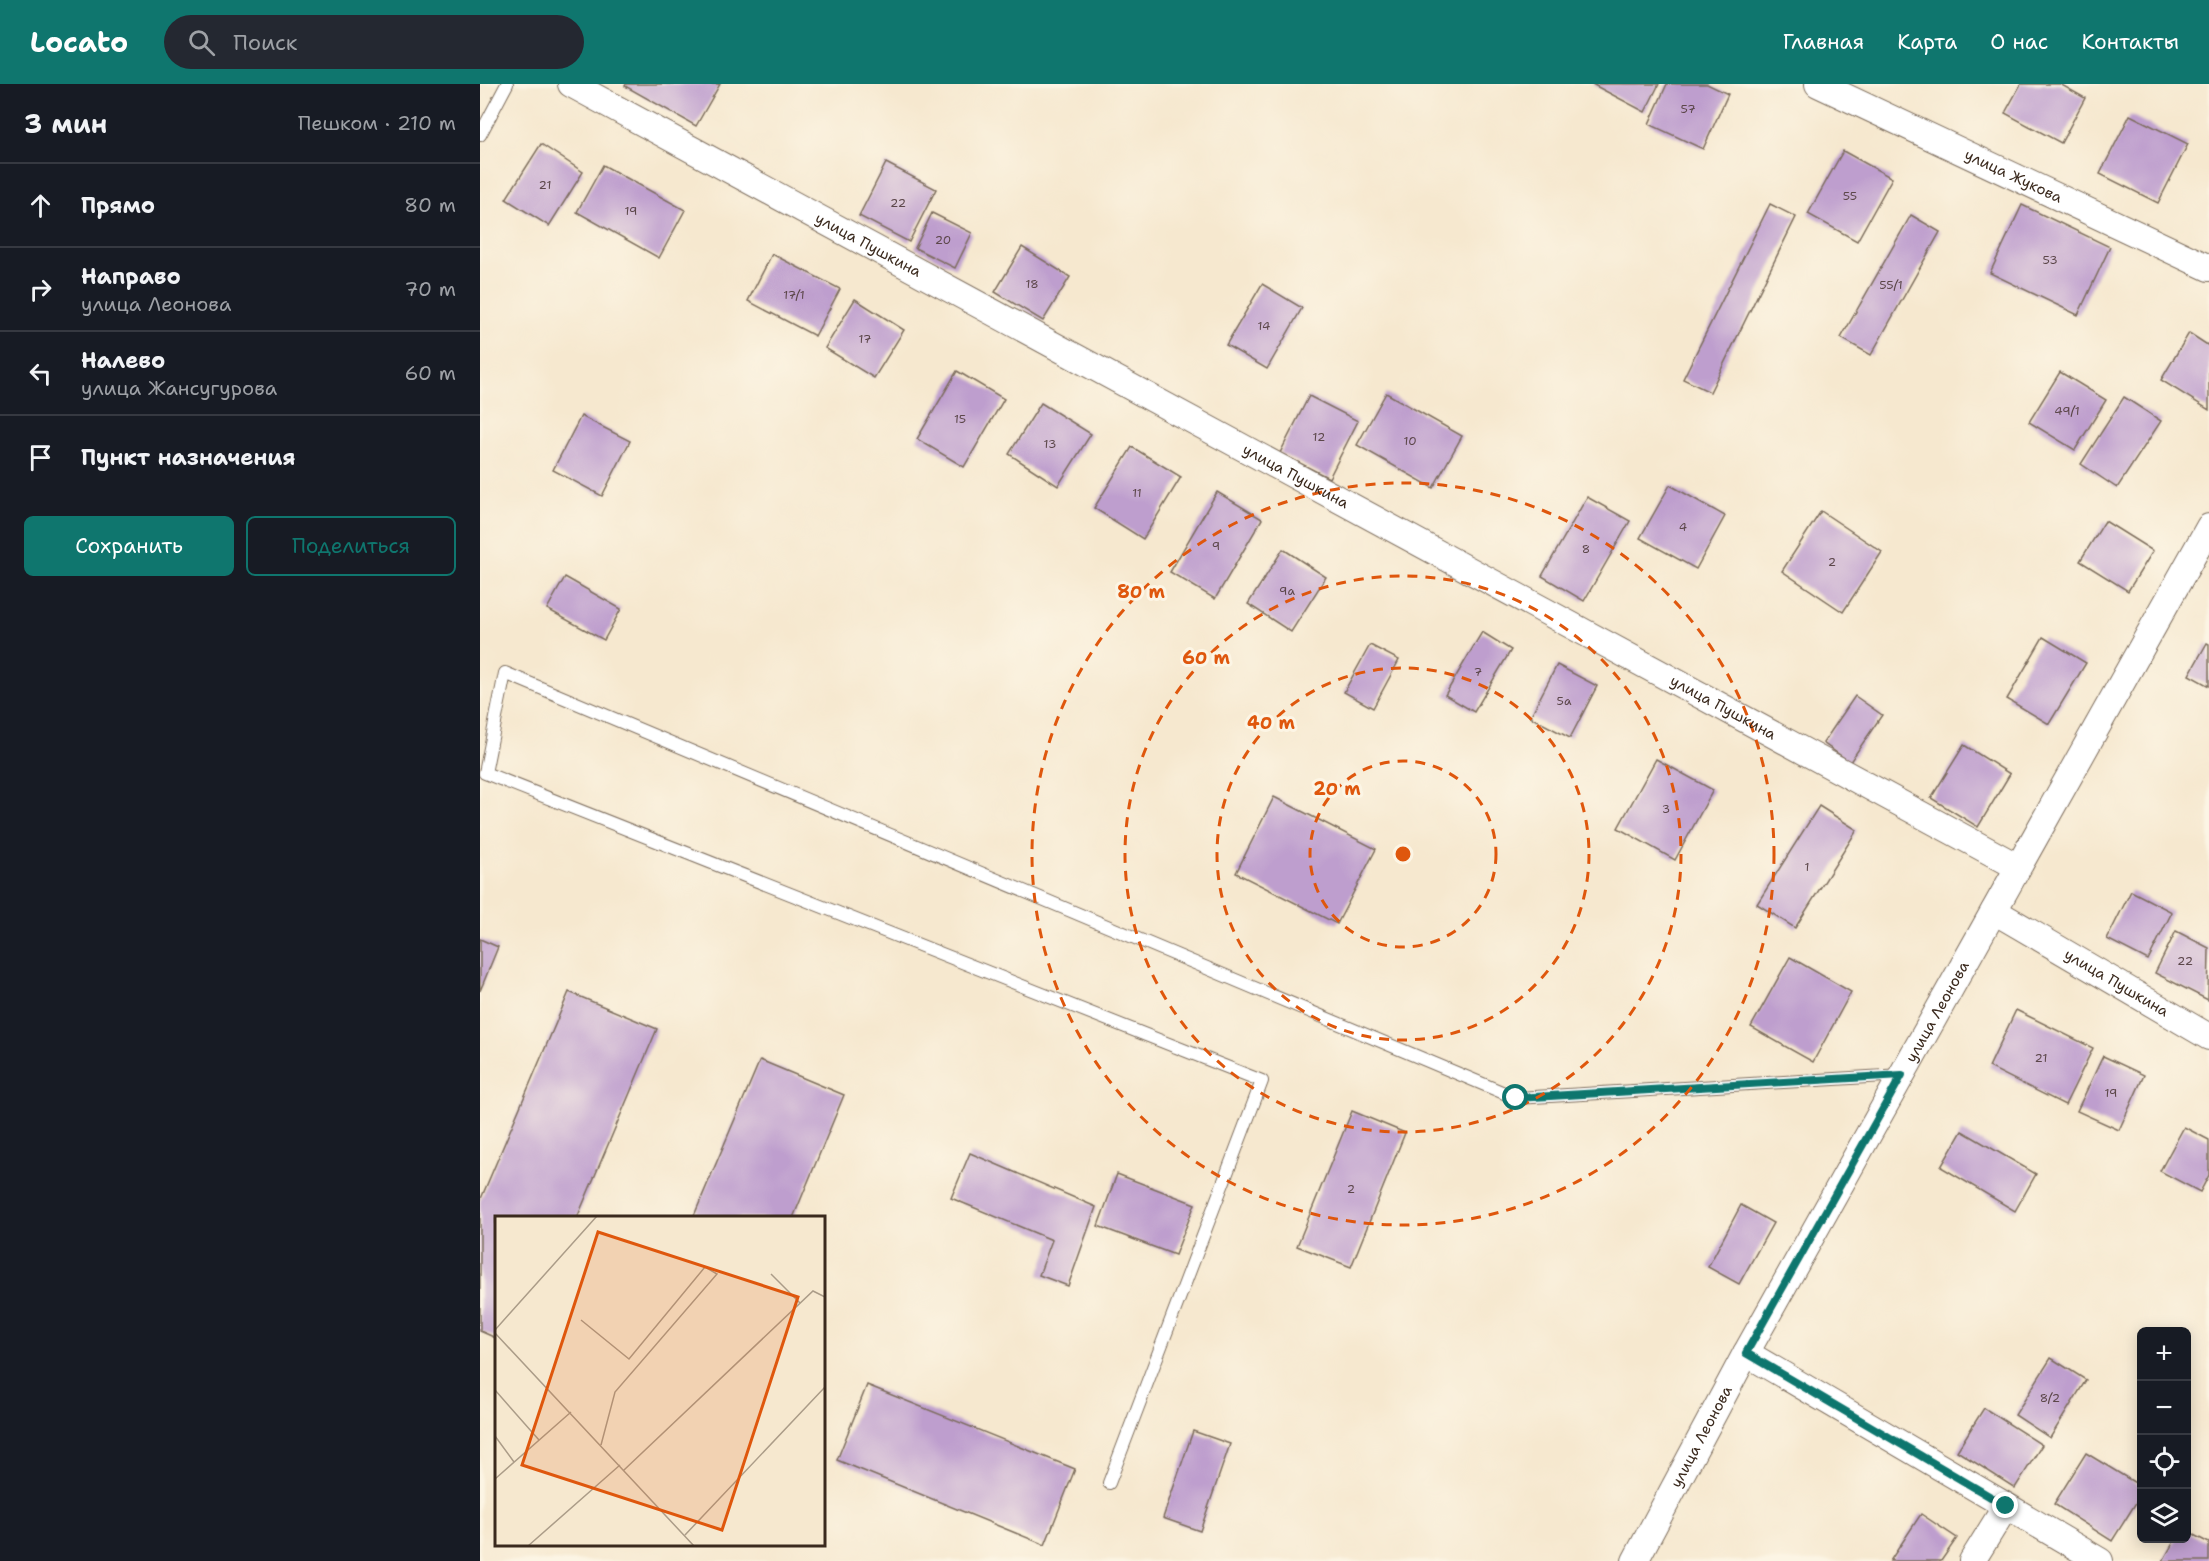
<!DOCTYPE html>
<html lang="ru">
<meta charset="utf-8">
<style>
:root{--surface:#171b24;--page:#242831;--text:#f1f3f6;--muted:#9ea1a6;--line:#363941;--accent:#0f766e}
body{margin:0;font-family:"Shantell Sans",sans-serif;background:var(--page);color:var(--text)}
.controls{position:absolute;right:18px;bottom:18px;display:grid;overflow:hidden;border-radius:9px;box-shadow:0 3px 15px #0003}
.controls button{width:54px;height:54px;display:grid;place-items:center;padding:0;border:0;border-bottom:2px solid var(--line);background:var(--surface);color:var(--text);font:30px sans-serif}
.stop{position:absolute;width:18px;height:18px;margin:-14px;border:4px solid #0f766e;border-radius:50%;background:#fff}
.stop.end{background:#0f766e;border-color:#fff;box-shadow:0 2px 6px #0008}
.list{margin:0;padding:0;list-style:none}
h2{display:flex;justify-content:space-between;align-items:center;height:78px;margin:0;padding:0 24px;font-size:26px}
h2 small{font-size:20px;font-weight:400;color:var(--muted)}
.list li{display:grid;grid-template-columns:39px 1fr auto;gap:18px;align-items:center;box-sizing:border-box;height:84px;padding:0 24px;border-top:2px solid var(--line)}
.list b{display:block;font-size:22px;white-space:nowrap}
.list p{margin:0;font-size:20px;white-space:nowrap;color:var(--muted)}
.list em{font-size:20px;font-style:normal;color:var(--muted)}
.actions{display:flex;gap:12px;padding:18px 24px}
.actions a{flex:1;padding:14px 0;border:2px solid var(--accent);border-radius:9px;text-align:center;font-size:21px;color:var(--accent)}
.actions .main{background:var(--accent);color:#fff}
.icon{flex:none;width:33px;height:33px;fill:none;stroke:currentColor;stroke-width:2;stroke-linecap:round;stroke-linejoin:round}
.map{position:relative;flex:none;width:1729px;height:1477px;overflow:hidden}
header{display:flex;align-items:center;gap:36px;box-sizing:border-box;height:84px;padding:0 30px;background:var(--accent);color:#fff}
header strong{font-size:28px}
nav{display:flex;gap:33px;margin-inline-start:auto;font-size:21px}
.search{width:420px;height:54px;background:var(--page);display:flex;align-items:center;gap:15px;box-sizing:border-box;padding:0 21px;border-radius:33px;color:var(--muted);font-size:22px}
main{display:flex}
aside{flex:1;background:var(--surface)}
.map>svg:first-child{display:block}
.building{fill:#be9ece}
.lines{fill:none;stroke-linecap:round;stroke-linejoin:round}
.service-casing{stroke:#7c6c5c;stroke-width:14}
.minor-casing{stroke:#7c6c5c;stroke-width:28}
.service{stroke:#fff;stroke-width:12}
.minor{stroke:#fff;stroke-width:26}
.route{stroke:#0f766e;stroke-width:8}
.ring{fill:none;stroke:#df570d;stroke-width:3;stroke-dasharray:10 8}
.labels{text-anchor:middle;dominant-baseline:central;stroke-width:6;stroke-linejoin:round;paint-order:stroke}
.number-label{font-size:12px;fill:#5c474a}
.street-label{font-size:15px;fill:#3b2a1e;stroke:#fcf5e5}
.inset-road{fill:none;stroke:#ab9c88;stroke-width:1.5}
.view{fill:#df570d;fill-opacity:0.15;stroke:#df570d;stroke-width:3}
.inset-edge{fill:none;stroke:#3b2a1e;stroke-width:3}
.centre{fill:#df570d;stroke:#fcf5e5;stroke-width:3}
.ring-label{font-size:18px;text-anchor:middle;font-weight:bold;fill:#df570d;stroke:#fcf5e5;stroke-width:6;stroke-linejoin:round;paint-order:stroke}
</style>
<header>
<strong>Locato</strong>
<div class="search"><svg class="icon" aria-label="search" viewBox="0 0 24 24"><circle cx="10" cy="10" r="6"/><path d="M15 15l6 6"/></svg>Поиск</div>
<nav><a>Главная</a><a>Карта</a><a>О нас</a><a>Контакты</a></nav>
</header>
<main>
<aside>
<h2>3 мин<small>Пешком · 210 m</small></h2>
<ul class="list">
<li><svg class="icon" aria-label="ahead" viewBox="0 0 24 24"><path d="M12 20V5M6 11l6-6 6 6"/></svg><div><b>Прямо</b></div><em>80 m</em></li>
<li><svg class="icon" aria-label="right" viewBox="0 0 24 24"><path d="M7 20v-9h11M14 6l5 5-5 5"/></svg><div><b>Направо</b><p>улица Леонова</p></div><em>70 m</em></li>
<li><svg class="icon" aria-label="left" viewBox="0 0 24 24"><path d="M17 20v-9H6M10 6l-5 5 5 5"/></svg><div><b>Налево</b><p>улица Жансугурова</p></div><em>60 m</em></li>
<li><svg class="icon" aria-label="arrive" viewBox="0 0 24 24"><path d="M6 21V4h12l-3 4 3 4H6"/></svg><div><b>Пункт назначения</b></div></li>
</ul>
<div class="actions"><a class="main">Сохранить</a><a>Поделиться</a></div>
</aside>
<div class="map">
<svg width="1729" height="1477" viewBox="0 0 1729 1477">
<rect width="100%" height="100%" fill="#fcf5e5"/>
<filter id="ink" filterUnits="userSpaceOnUse"><feTurbulence type="fractalNoise" baseFrequency=".0167" numOctaves="2"/><feDisplacementMap in="SourceGraphic" scale="12" xChannelSelector="R" yChannelSelector="G"/><feConvolveMatrix kernelMatrix="1 2 1 2 8 2 1 2 1" color-interpolation-filters="sRGB"/></filter>
<filter id="wash" filterUnits="userSpaceOnUse"><feTurbulence type="fractalNoise" baseFrequency=".008" numOctaves="4" result="noise"/><feDisplacementMap in="SourceGraphic" scale="24" xChannelSelector="R" yChannelSelector="G"/><feGaussianBlur stdDeviation="1.35" result="paint"/><feColorMatrix in="noise" values="0 0 0 0 0 0 0 0 0 0 0 0 0 0 0 0 0 1.4 0 .05"/><feComposite in="paint" operator="in"/></filter>
<g filter="url(#wash)">
<rect width="100%" height="100%" fill="#f6e8cf"/>
<g id="blocks">
<!-- building -->
<g class="building">
<polygon points="146,0 240,0 216,42 145,2"/>
<polygon points="1112,0 1179,0 1165,28"/>
<polygon points="1187,0 1227,0 1248,10 1223,65 1169,40"/>
<polygon points="1541,0 1580,0 1605,14 1581,59 1525,29"/>
<polygon points="1650,31 1708,60 1678,119 1620,90"/>
<polygon points="61,60 103,88 69,142 26,115"/>
<polygon points="1363,67 1412,94 1377,157 1328,130"/>
<polygon points="406,79 456,105 429,158 379,132"/>
<polygon points="123,81 205,126 179,174 97,128"/>
<polygon points="1290,120 1316,133 1230,308 1203,295"/>
<polygon points="1542,121 1630,163 1598,231 1510,189"/>
<polygon points="452,129 492,149 475,184 435,164"/>
<polygon points="1431,131 1460,148 1391,271 1361,254"/>
<polygon points="542,163 590,193 563,237 515,208"/>
<polygon points="292,170 360,205 335,252 268,217"/>
<polygon points="782,200 822,224 787,285 746,261"/>
<polygon points="375,215 424,246 394,294 345,264"/>
<polygon points="1709,249 1729,262 1729,326 1681,296"/>
<polygon points="477,287 524,315 484,383 437,355"/>
<polygon points="1580,288 1626,316 1595,366 1549,338"/>
<polygon points="906,309 982,352 953,404 877,361"/>
<polygon points="829,312 878,337 849,394 800,369"/>
<polygon points="1644,313 1681,337 1637,404 1601,380"/>
<polygon points="561,319 611,350 578,402 529,370"/>
<polygon points="101,332 150,357 122,412 73,386"/>
<polygon points="652,363 701,393 663,455 614,424"/>
<polygon points="1190,401 1245,432 1216,485 1160,454"/>
<polygon points="737,408 782,435 735,515 690,488"/>
<polygon points="1107,413 1150,437 1104,517 1062,492"/>
<polygon points="1341,427 1402,468 1363,528 1302,487"/>
<polygon points="1625,437 1673,467 1648,507 1600,477"/>
<polygon points="803,465 846,493 811,548 768,520"/>
<polygon points="85,493 141,525 124,556 67,525"/>
<polygon points="1002,548 1031,566 994,628 965,611"/>
<polygon points="1563,553 1606,579 1569,640 1527,615"/>
<polygon points="1727,559 1729,560 1729,602 1709,591"/>
<polygon points="890,561 919,576 893,624 864,608"/>
<polygon points="1077,581 1117,602 1090,654 1050,633"/>
<polygon points="1375,612 1402,631 1370,678 1343,659"/>
<polygon points="1484,661 1530,690 1498,743 1451,714"/>
<polygon points="1176,675 1233,706 1195,776 1138,744"/>
<polygon points="794,713 896,765 857,840 756,789"/>
<polygon points="1339,722 1377,746 1315,844 1277,820"/>
<polygon points="1651,807 1692,828 1668,876 1627,855"/>
<polygon points="1696,847 1729,864 1728,916 1675,889"/>
<polygon points="0,855 18,863 0,907"/>
<polygon points="1310,873 1371,908 1333,978 1271,943"/>
<polygon points="89,908 177,945 97,1134 16,1134 16,1254 0,1247 0,1117"/>
<polygon points="1536,926 1613,964 1585,1021 1509,983"/>
<polygon points="1623,972 1664,991 1639,1046 1597,1027"/>
<polygon points="280,976 364,1011 313,1134 213,1134"/>
<polygon points="872,1027 925,1049 871,1183 817,1162"/>
<polygon points="1704,1043 1729,1056 1729,1091 1720,1108 1680,1087"/>
<polygon points="1482,1047 1556,1090 1535,1127 1461,1083"/>
<polygon points="490,1069 616,1123 588,1202 559,1191 572,1156 471,1114"/>
<polygon points="637,1090 715,1120 695,1171 618,1142"/>
<polygon points="1261,1121 1293,1139 1259,1200 1228,1183"/>
<polygon points="1571,1274 1606,1296 1570,1354 1535,1331"/>
<polygon points="387,1301 595,1385 565,1461 357,1376"/>
<polygon points="1504,1324 1562,1361 1535,1404 1477,1367"/>
<polygon points="713,1347 750,1360 720,1447 683,1434"/>
<polygon points="1606,1369 1662,1403 1662,1409 1632,1457 1574,1420"/>
<polygon points="1441,1430 1477,1454 1461,1477 1410,1477"/>
<polygon points="1706,1447 1729,1459 1729,1477 1683,1477 1696,1454 1706,1454"/>
</g>
</g>
</g>
<g filter="url(#ink)">
<use href="#blocks" fill-opacity="0" stroke="#7c6c5c" stroke-width="1.5"/>
<g class="lines">
<defs>
<g id="service">
<polyline points="0,51 27,0"/>
<polyline points="629,1399 782,997 5,689 25,589 1036,1014 1422,991"/>
</g>
<g id="minor">
<path id="s1" d="M91,0l1447,783"/>
<path id="s2" d="M1338,0l391,184"/>
<path id="s3" d="M1514,827l215,126"/>
<polyline points="1266,1269 1620,1477"/>
<path id="s4" d="M1155,1477l111,-208 463,-826"/>
<polyline points="1492,1477 1526,1422"/>
</g>
</defs>
<!-- service casing -->
<use href="#service" class="service-casing"/>
<!-- minor casing -->
<use href="#minor" class="minor-casing"/>
<!-- service -->
<use href="#service" class="service"/>
<!-- minor -->
<use href="#minor" class="minor"/>
</g>
</g>
<g class="lines" filter="url(#ink)">
<!-- route -->
<polyline class="route" points="1036,1014 1422,991 1266,1269 1526,1422"/>
</g>
<!-- distance rings -->
<g class="ring">
<circle cx="923" cy="770" r="93"/>
<circle cx="923" cy="770" r="186"/>
<circle cx="923" cy="770" r="278"/>
<circle cx="923" cy="770" r="371"/>
</g>
<g class="labels">
<!-- number labels -->
<g class="number-label">
<text x="1208" y="25">57</text>
<text x="65" y="101">21</text>
<text x="1370" y="112">55</text>
<text x="418" y="119">22</text>
<text x="151" y="127">19</text>
<text x="463" y="156">20</text>
<text x="1570" y="176">53</text>
<text x="552" y="200">18</text>
<text x="1411" y="201">55/1</text>
<text x="314" y="211">17/1</text>
<text x="784" y="242">14</text>
<text x="385" y="255">17</text>
<text x="1587" y="327">49/1</text>
<text x="480" y="335">15</text>
<text x="839" y="353">12</text>
<text x="930" y="357">10</text>
<text x="570" y="360">13</text>
<text x="657" y="409">11</text>
<text x="1203" y="443">4</text>
<text x="736" y="462">9</text>
<text x="1106" y="465">8</text>
<text x="1352" y="478">2</text>
<text x="807" y="507">9а</text>
<text x="998" y="588">7</text>
<text x="1084" y="617">5а</text>
<text x="1186" y="725">3</text>
<text x="1327" y="783">1</text>
<text x="1705" y="877">22</text>
<text x="1561" y="974">21</text>
<text x="1631" y="1009">19</text>
<text x="871" y="1105">2</text>
<text x="1570" y="1314">8/2</text>
</g>
<!-- street labels -->
<g class="street-label">
<text stroke="none"><textPath href="#s2" startOffset="216">улица Жукова</textPath></text>
<text stroke="none"><textPath href="#s1" startOffset="338">улица Пушкина</textPath></text>
<text stroke="none"><textPath href="#s1" startOffset="824">улица Пушкина</textPath></text>
<text stroke="none"><textPath href="#s1" startOffset="1310">улица Пушкина</textPath></text>
<text stroke="none"><textPath href="#s3" startOffset="142">улица Пушкина</textPath></text>
<text stroke="none"><textPath href="#s4" startOffset="627">улица Леонова</textPath></text>
<text stroke="none"><textPath href="#s4" startOffset="141">улица Леонова</textPath></text>
</g>
</g>
<!-- overview -->
<g transform="translate(15 1132)">
<rect width="330" height="330" fill="#f6e8cf"/>
<path class="inset-road" d="M276,58l29,29M86,104l48,39 76,-92 12,7 -102,118 -14,53M0,114l102,-114M0,117l199,213M0,174l44,50M0,220l19,26M129,254l189,-179 12,6M0,263l76,-67M190,319l140,-148M33,330l92,-81"/>
<path class="view" d="M103,16l200,65 -76,233 -200,-65z"/>
<rect width="330" height="330" class="inset-edge"/>
</g>
<circle cx="923" cy="770" r="9" class="centre"/>
<g class="ring-label">
<text x="661" y="514">80 m</text>
<text x="726" y="580">60 m</text>
<text x="791" y="645">40 m</text>
<text x="857" y="711">20 m</text>
</g>
</svg>
<div class="controls">
<button>+</button>
<button>−</button>
<button><svg class="icon" aria-label="locate" viewBox="0 0 24 24"><circle cx="12" cy="12" r="6"/><path d="M12 2v4M12 18v4M2 12h4M18 12h4"/></svg></button>
<button><svg class="icon" aria-label="layers" viewBox="0 0 24 24"><path d="M12 4l9 5-9 5-9-5zM3 14l9 5 9-5"/></svg></button>
</div>
<div class="stop" style="left:1036px;top:1014px"></div>
<div class="stop end" style="left:1526px;top:1422px"></div>
</div>
</main>
